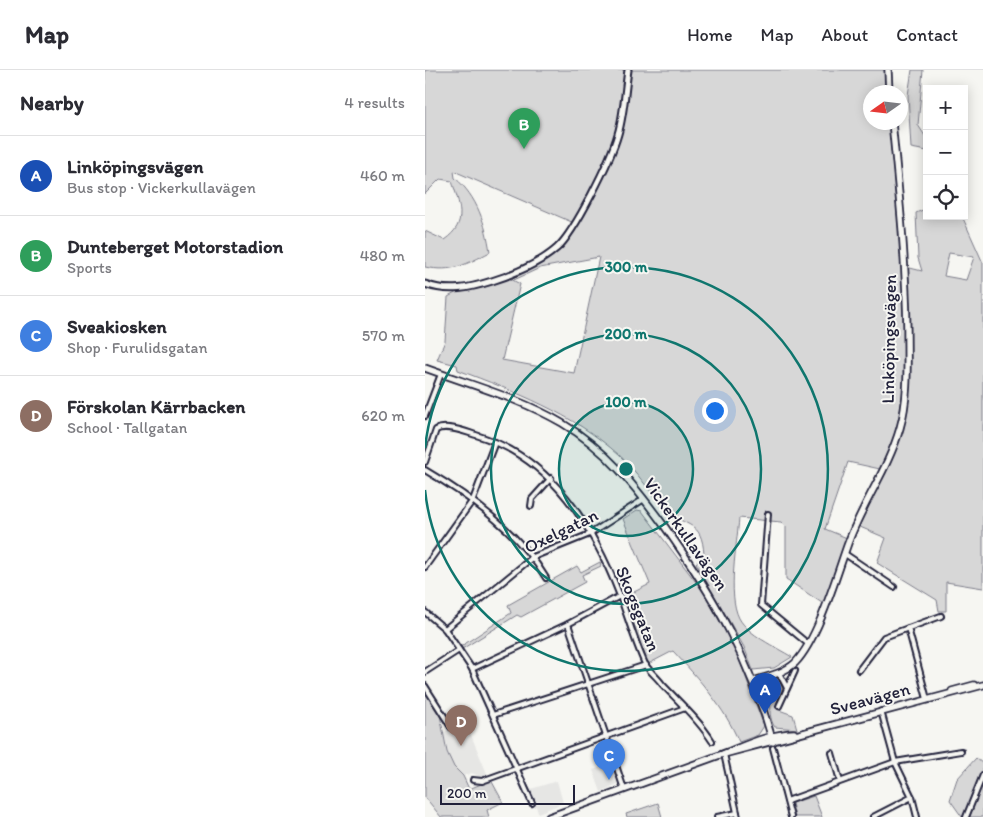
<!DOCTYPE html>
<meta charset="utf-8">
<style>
:root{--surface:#fff;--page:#f7f7f7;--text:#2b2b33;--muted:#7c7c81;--line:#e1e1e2;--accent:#0f766e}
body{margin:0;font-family:Itim,sans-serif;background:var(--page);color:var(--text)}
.controls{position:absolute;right:15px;top:15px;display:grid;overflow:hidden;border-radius:0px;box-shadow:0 2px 12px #0003}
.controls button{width:45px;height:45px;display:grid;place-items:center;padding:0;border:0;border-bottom:1px solid var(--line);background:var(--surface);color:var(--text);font:25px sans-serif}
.compass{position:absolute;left:438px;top:15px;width:45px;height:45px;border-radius:50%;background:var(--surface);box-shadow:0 2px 12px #0003;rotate:256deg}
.scale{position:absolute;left:15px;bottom:12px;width:135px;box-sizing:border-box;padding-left:5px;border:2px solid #22223b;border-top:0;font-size:14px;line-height:18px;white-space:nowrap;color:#22223b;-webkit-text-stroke:4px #f6f6f2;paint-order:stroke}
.you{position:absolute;left:289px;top:340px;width:18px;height:18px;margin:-12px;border:4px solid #fff;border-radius:50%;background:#1a73e8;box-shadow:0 0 0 8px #1a73e833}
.badge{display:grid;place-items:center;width:32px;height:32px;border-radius:50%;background:var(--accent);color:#fff;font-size:16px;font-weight:700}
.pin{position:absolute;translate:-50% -41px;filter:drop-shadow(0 1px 2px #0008)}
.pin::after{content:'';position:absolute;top:26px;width:18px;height:15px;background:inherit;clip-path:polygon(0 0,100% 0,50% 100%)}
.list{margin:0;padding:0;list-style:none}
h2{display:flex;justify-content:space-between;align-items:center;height:65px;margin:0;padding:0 20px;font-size:21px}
h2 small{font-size:16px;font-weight:400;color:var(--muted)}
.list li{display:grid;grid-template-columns:32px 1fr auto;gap:15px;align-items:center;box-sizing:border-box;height:80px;padding:0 20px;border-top:1px solid var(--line)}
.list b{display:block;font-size:19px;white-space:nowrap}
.list p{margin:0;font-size:16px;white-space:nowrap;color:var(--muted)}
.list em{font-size:16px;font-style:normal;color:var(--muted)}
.icon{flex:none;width:28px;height:28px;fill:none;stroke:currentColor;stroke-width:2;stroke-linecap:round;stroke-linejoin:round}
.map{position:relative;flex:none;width:558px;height:747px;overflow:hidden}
header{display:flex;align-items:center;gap:30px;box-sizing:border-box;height:70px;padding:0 25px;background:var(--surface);border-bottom:1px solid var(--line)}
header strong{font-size:24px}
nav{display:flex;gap:28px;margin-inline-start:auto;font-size:18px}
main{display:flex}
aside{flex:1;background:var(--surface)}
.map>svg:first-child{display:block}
.built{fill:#e6e6e4}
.green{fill:#d7d7d7;stroke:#7c7c89;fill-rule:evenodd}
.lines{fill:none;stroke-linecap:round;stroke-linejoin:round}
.minor-casing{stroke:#22223b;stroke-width:8}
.tertiary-casing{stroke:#22223b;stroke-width:9}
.secondary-casing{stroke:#22223b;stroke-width:9}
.minor{stroke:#f6f6f2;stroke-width:4}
.tertiary{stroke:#f6f6f2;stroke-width:5}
.secondary{stroke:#f6f6f2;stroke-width:5.5}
.ring{fill:none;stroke:#0f766e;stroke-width:2.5}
.labels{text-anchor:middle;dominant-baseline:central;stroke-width:4;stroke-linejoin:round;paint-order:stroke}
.street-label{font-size:18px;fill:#22223b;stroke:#f6f6f2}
.centre{fill:#0f766e;stroke:#f6f6f2;stroke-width:2.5}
.ring-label{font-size:15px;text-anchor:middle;font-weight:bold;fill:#0f766e;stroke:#f6f6f2;stroke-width:4;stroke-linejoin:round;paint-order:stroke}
</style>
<header>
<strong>Map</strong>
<nav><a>Home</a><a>Map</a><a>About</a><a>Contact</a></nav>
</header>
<main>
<aside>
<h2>Nearby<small>4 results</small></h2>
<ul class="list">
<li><span class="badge" style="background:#1a4fb4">A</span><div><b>Linköpingsvägen</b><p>Bus stop · Vickerkullavägen</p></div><em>460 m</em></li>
<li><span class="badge" style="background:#2e9e5b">B</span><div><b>Dunteberget Motorstadion</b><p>Sports</p></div><em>480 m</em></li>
<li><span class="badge" style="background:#3f7fe0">C</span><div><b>Sveakiosken</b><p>Shop · Furulidsgatan</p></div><em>570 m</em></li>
<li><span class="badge" style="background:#8d6e63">D</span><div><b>Förskolan Kärrbacken</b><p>School · Tallgatan</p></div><em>620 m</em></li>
</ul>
</aside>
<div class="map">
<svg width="558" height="747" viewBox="0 0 558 747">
<rect width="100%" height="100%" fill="#f6f6f2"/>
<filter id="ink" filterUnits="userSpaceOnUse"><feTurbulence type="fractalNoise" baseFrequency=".02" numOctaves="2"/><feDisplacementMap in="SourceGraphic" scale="10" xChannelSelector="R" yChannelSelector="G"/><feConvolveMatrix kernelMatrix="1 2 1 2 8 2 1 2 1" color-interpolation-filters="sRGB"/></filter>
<g filter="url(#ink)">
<!-- built -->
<g class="built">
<polygon points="41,653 63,706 57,708 47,703 38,706 29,698 22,682 19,662"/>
<polygon points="187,693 194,713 176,722 168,700"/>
<polygon points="132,711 138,733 113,743 106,719"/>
</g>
<!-- green -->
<g class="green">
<path d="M0,0h460l1,22h-15v30l18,1 13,143 20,5 -4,-13 -2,-45 11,-5v8h35l21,47v325l-37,-6v29h-7l-2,-11 -60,-37 9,-25 -33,-14 33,-51 7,-34 -13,30 -32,-7 -23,67 22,9 -22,67 -39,-26v-52l-5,-5 -42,-4c-2,27 -12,76 0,100 9,17 37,29 53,39l-18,11 -21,2 -9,-23 -48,-84 8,-8c-2,-37 -18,-25 -38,-46 -17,-17 -29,-38 -47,-54 -47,-42 -103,-63 -161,-85l-1,-5 -20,-5 8,-19 3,-44 18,-10 39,-11 15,8 -18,76 72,13 25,-116 -59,11 -26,12 -5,-5 15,-7 32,-19 18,-26 -120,-52 1,7c22,18 31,47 35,74 -23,12 -38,21 -65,15v-36l19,9c25,-17 15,-36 8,-59l-12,-2 -15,15zM524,183l25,4 -8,23 -22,-4z"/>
<polygon points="487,0 498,0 493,55 502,69 502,81 486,78 483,25"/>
<path d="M212,440l5,1 63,83 31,57 28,75 -6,9 -19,7c-14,-34 -41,-64 -66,-91l-25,13 -23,-65 1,-3 24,-12 -27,-65z"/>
<polygon points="175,492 176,496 157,505 160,512 96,547 92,545 37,579 35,577 86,543 83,535 152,496 156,502"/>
<path d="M352,608l5,10 -6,19 3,3 14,5 4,14 -22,-2c-6,-7 -4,-18 -7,-27l-2,1 -4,-13 7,-7z"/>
<polygon points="0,621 15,645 22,682 29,697 38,706 44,719 66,710 78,732 62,740 64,747 16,747 0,727"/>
<polygon points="551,688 558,694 558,747 537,747 525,730 532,709"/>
<polygon points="389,726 397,747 370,747 367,733"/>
<polygon points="233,733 237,747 202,747 201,744"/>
</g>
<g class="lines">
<defs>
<g id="minor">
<polyline points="0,346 16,304"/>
<path d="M0,392l11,-32c10,-6 30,2 40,5 76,23 117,91 144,161 8,22 15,46 25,68 4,7 12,13 17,20 17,18 37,36 50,57"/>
<path d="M0,400c46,27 94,62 121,108"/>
<polyline points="106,436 107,429 126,408"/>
<polyline points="343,444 336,535 382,573"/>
<polyline points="420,484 469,517"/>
<polyline points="0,497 48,430 70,372"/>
<polyline points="0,542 20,559 47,599 107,733"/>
<polyline points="143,554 199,719"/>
<polyline points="483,558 502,629"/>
<polyline points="20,559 108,487 165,464 219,429"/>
<polyline points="47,599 143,554 195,526"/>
<polyline points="434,600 459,567 516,546"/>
<polyline points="0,602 34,580"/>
<polyline points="354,603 362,618"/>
<polyline points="0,616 26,657"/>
<polyline points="354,636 370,601"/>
<polyline points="456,641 470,692 487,727 492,747"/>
<polyline points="68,645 221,595"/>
<polyline points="348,678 366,747"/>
<polyline points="407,683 415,711"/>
<polyline points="299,684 313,747"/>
<polyline points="48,710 57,711 68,707 260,638"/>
<polyline points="362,731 470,692 536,681"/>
<polyline points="292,747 312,743"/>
<polyline points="448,747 487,727"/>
<polyline points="541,747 558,705"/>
</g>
<path id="tertiary" d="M0,214c23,9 45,4 67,-3 22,-7 47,-17 65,-33 18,-16 54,-89 61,-114 6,-20 7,-43 10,-64"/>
<g id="secondary">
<polyline points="463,0 464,22"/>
<path d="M0,298c46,17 95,30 137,55 44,26 73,63 103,104 49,69 85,133 108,215"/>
<path d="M328,611c14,-4 31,-8 42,-18 23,-24 41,-86 52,-117 14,-41 41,-76 53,-118 9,-31 7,-65 7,-98 -1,-69 -8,-138 -15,-208"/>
<polyline points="527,621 549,615"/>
<polyline points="299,684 558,615"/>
<path d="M124,747l171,-62c24,-9 47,-21 74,-22"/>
</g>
</defs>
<!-- minor casing -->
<use href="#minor" class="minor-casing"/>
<!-- tertiary casing -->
<use href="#tertiary" class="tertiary-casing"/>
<!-- secondary casing -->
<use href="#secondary" class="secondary-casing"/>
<!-- minor -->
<use href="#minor" class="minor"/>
<!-- tertiary -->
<use href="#tertiary" class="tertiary"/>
<!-- secondary -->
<use href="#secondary" class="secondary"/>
</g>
</g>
<!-- distance rings -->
<circle cx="201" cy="399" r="67" fill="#0f766e" fill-opacity=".12"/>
<g class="ring">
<circle cx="201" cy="399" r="67"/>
<circle cx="201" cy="399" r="135"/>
<path d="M0 378A202 202 0 1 1 0 420"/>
</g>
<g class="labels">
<!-- street labels -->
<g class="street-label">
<text transform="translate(464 269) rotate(-89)">Linköpingsvägen</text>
<text transform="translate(136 461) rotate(-26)">Oxelgatan</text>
<text transform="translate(261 464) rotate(55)">Vickerkullavägen</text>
<text transform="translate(213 539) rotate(68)">Skogsgatan</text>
<text transform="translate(445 629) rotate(-15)">Sveavägen</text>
</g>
</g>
<circle cx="201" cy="399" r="8" class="centre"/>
<g class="ring-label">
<text x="201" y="202">300 m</text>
<text x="201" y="269">200 m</text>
<text x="201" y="337">100 m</text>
</g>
</svg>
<div class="controls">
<button>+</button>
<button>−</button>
<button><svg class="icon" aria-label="locate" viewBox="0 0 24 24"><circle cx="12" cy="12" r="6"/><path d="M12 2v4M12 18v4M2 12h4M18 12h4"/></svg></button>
</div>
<svg class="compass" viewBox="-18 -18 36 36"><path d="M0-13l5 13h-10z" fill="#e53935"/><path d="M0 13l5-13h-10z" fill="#7c7c81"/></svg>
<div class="scale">200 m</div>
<div class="you"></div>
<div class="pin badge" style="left:340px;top:644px;background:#1a4fb4">A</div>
<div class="pin badge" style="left:99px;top:79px;background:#2e9e5b">B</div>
<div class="pin badge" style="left:184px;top:710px;background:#3f7fe0">C</div>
<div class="pin badge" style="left:36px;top:676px;background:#8d6e63">D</div>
</div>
</main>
